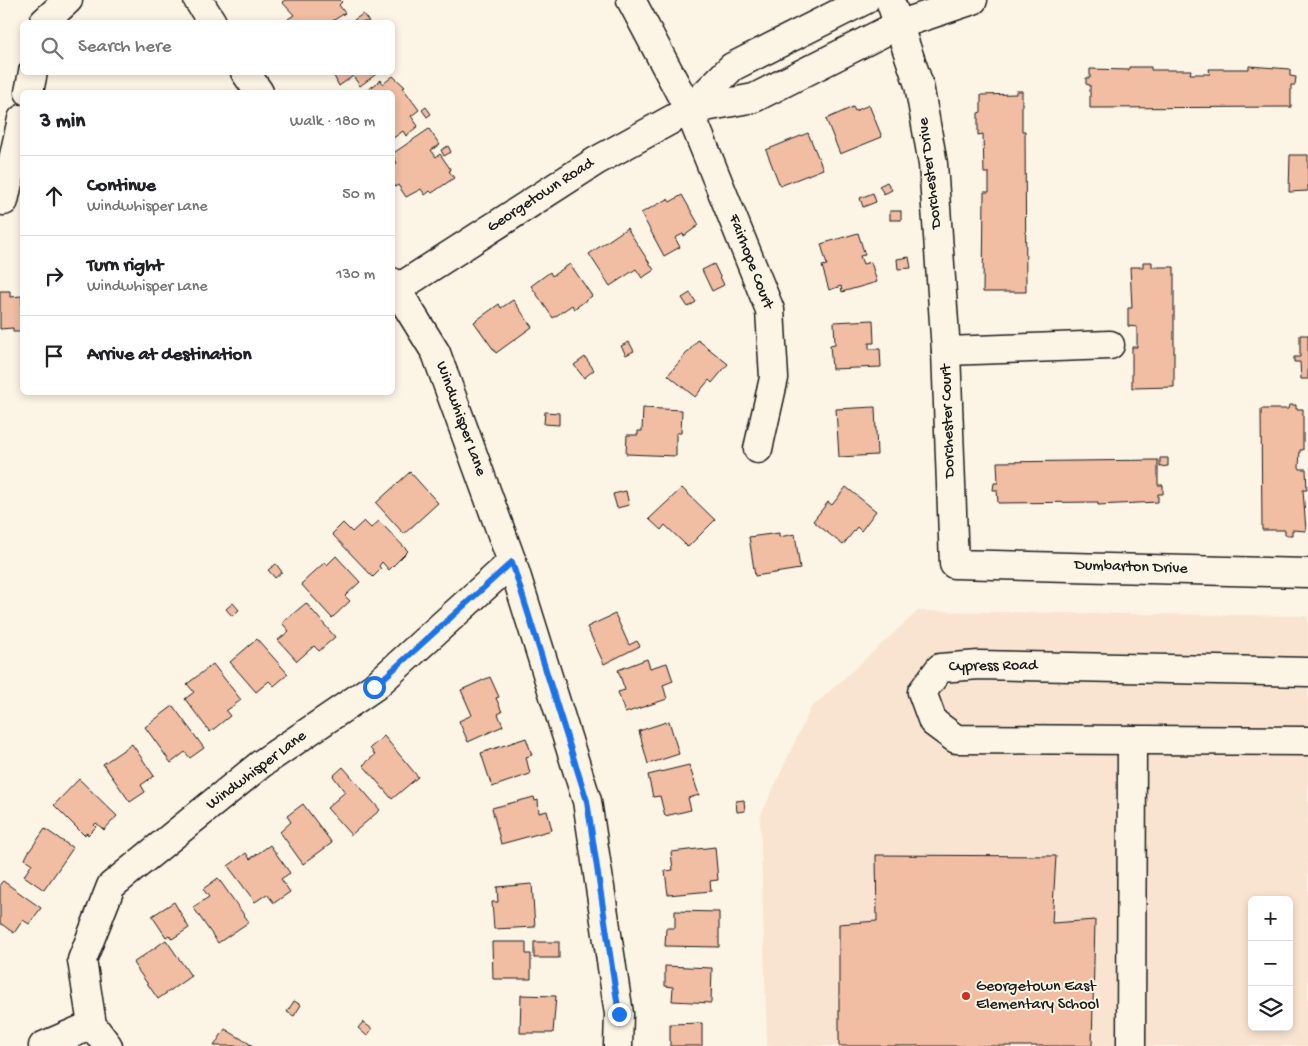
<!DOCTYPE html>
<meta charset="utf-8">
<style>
:root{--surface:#fff;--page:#f6f6f6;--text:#202124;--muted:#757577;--line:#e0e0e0}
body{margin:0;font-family:"Gochi Hand",sans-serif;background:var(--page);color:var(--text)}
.controls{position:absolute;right:15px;bottom:15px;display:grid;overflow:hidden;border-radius:8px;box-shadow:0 2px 8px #0003}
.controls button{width:45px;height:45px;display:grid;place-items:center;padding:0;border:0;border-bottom:1px solid var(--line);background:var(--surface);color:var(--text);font:25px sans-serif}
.stop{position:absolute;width:15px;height:15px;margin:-11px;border:4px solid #1a73e8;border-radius:50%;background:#fff}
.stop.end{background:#1a73e8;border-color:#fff;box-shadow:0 1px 5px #0008}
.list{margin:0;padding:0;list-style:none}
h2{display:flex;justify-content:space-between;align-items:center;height:65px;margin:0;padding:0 20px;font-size:21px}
h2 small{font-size:16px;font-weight:400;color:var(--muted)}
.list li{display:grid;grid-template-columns:32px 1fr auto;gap:15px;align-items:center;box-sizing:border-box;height:80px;padding:0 20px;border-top:1px solid var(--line)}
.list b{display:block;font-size:19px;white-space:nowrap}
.list p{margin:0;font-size:16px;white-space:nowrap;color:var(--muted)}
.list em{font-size:16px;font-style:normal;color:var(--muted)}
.icon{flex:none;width:28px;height:28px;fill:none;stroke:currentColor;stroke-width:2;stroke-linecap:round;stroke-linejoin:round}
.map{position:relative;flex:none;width:1308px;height:1046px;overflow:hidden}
.search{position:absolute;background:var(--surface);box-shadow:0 2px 8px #0003;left:20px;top:20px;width:375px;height:55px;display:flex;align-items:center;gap:12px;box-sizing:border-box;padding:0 18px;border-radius:8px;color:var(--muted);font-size:19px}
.panel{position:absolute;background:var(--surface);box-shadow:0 2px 8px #0003;left:20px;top:90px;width:375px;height:305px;border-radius:8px}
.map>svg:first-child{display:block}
.built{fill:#f9e4d1;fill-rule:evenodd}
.building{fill:#f1bda3;stroke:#1c1c1c}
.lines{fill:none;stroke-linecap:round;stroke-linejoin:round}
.minor-casing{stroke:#1c1c1c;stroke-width:31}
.minor{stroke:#fcf5e5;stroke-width:28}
.route{stroke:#1a73e8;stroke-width:6}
.poi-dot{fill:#c8321e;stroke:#fcf5e5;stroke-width:2}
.labels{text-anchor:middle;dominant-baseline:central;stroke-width:4;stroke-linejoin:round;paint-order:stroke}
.street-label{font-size:16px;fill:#1c1c1c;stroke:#fcf5e5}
.poi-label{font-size:16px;fill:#1c1c1c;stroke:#fcf5e5;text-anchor:start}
</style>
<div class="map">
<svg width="1308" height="1046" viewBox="0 0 1308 1046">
<rect width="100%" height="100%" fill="#fcf5e5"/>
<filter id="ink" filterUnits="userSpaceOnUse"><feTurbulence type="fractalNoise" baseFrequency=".02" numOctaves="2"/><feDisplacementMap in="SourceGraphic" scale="10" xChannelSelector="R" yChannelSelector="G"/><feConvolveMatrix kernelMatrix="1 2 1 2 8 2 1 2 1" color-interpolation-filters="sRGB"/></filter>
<g filter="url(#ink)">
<!-- built -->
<path class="built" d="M918,611l390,5v430h-541l-7,-229 50,-108zM1252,900h37v127h-37z"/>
<!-- building -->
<g class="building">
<polygon points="285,0 340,0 342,2 339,5 345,13 331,22 290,22 288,19 294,15 282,2"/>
<polygon points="363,14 369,22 356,22 354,20"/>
<polygon points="1249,66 1290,69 1290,76 1296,77 1295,85 1291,85 1291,107 1090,108 1090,85 1086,84 1086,78 1090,78 1090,69 1129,70 1129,67 1151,67 1151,70 1191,70 1190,74 1210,74 1209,69 1249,69"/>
<polygon points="332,72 379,72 360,86 353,76 339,86"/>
<polygon points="393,76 405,87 403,88 419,110 411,116 418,126 406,136 403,131 392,139 392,92 365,92 381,80 383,84"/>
<polygon points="1016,91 1022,91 1022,131 1025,131 1026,292 983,292 984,192 989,192 989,173 984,173 983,134 978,135 978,113 981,112 981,95 1016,94"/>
<polygon points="869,105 882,137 840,154 826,119 853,107 855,111"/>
<polygon points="426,107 431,114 427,117 422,110"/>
<polygon points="429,129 440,145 431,150 436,157 440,154 451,170 449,171 454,178 432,193 430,191 425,195 421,189 406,197 398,185 395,187 392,183 392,167 397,163 392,154"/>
<polygon points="808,133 823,169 780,186 766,150"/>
<polygon points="448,146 451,152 444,156 441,150"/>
<polygon points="1290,155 1308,155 1308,191 1289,192"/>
<polygon points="887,182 892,190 884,194 879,186"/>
<polygon points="873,193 876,202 863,207 860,198"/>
<polygon points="682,195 699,225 684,236 683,234 675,238 680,247 664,256 641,213 668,199 670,202"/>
<rect x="890" y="211" width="11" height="9"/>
<polygon points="627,228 654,270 642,278 636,269 610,286 589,254"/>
<polygon points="858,233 865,255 860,256 863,264 871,262 877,282 842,292 841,286 829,290 822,266 827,265 821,244"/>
<polygon points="909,257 911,268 898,269 897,259"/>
<polygon points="1143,262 1152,262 1152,267 1174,267 1174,387 1132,388 1132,347 1137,347 1137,327 1128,326 1128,308 1132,308 1130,267 1143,267"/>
<polygon points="570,264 592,296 574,309 572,305 553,318 531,286 550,272 552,276"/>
<polygon points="714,264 724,285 712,291 702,270"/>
<polygon points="0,291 10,291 10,297 22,296 22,332 13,332 13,328 0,329"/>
<polygon points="690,293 696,302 688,307 682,298"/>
<polygon points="513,300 532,327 496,353 474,322 499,304 501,308"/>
<polygon points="873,320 874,343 869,343 869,349 880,349 881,367 832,369 830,345 835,344 834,322"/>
<polygon points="1300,335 1308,335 1308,379 1301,379 1300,362 1294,362 1294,357 1300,357"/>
<polygon points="698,340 728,364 712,383 709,380 695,397 668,375"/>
<polygon points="629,342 634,351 626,355 621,346"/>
<polygon points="585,357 594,370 584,378 574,365"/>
<polygon points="1289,405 1296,405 1296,409 1303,409 1303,450 1300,450 1299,467 1300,469 1306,469 1307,490 1303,490 1306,531 1292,530 1292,535 1285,535 1285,530 1262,530 1261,409 1288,409"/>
<polygon points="875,407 877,455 839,457 836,409"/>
<polygon points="643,408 682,410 681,433 676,433 676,456 626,454 627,435 638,435 638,431 642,431"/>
<polygon points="545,412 559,413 559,425 544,424"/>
<polygon points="1160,458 1168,458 1168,466 1160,467"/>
<polygon points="1158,460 1158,485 1163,485 1163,494 1158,494 1158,502 1098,505 1098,502 998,503 997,490 993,490 994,483 998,483 997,462"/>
<polygon points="410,472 438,503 404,534 376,503"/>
<polygon points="846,487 876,511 861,531 857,527 843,545 813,521 828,502 832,505"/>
<polygon points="682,488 715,520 688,547 665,525 661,530 649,519"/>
<polygon points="626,491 629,505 617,508 613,494"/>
<polygon points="364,521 371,528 379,521 408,551 389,570 382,562 379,566 381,569 373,577 332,534 343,523 352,532"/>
<polygon points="779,533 779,537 795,534 800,569 755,576 749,537"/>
<polygon points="336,556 360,582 345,596 350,601 332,618 301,584 325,562 327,565"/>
<polygon points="276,564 282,572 275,578 268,570"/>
<polygon points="233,603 239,610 232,616 226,609"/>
<polygon points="306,603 335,637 319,651 314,646 297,661 278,640 289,631 282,623"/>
<polygon points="615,614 629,645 637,641 640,646 604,664 587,627"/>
<polygon points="257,639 288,674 274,686 269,681 256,692 230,662"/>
<polygon points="647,659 650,668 667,663 673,681 663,685 667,699 625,713 618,692 625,690 618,670"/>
<polygon points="213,664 241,700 226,711 230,716 210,732 185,699 194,692 187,684"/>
<polygon points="490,677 499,697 496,698 502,712 498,714 503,726 468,742 459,721 472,715 461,690"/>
<polygon points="173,706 204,748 190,758 185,752 171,763 145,727"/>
<polygon points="669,721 679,754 648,764 639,731"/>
<polygon points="384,736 418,777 392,799 363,765 375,755 370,748"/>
<polygon points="526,738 532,755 526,757 530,774 492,787 481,753"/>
<polygon points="132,744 154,776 141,785 145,792 130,802 103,764"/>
<polygon points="689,765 699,795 688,798 691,810 665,816 660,796 653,797 648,775"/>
<polygon points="343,767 380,810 351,835 327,808 345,792 333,776"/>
<polygon points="79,779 117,816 104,830 96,823 94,825 96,827 88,835 87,833 84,835 54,805"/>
<polygon points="534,797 535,801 538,800 539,813 547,811 552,830 501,844 492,808"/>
<polygon points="744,800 745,811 737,812 736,801"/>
<polygon points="303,804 332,843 303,864 280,832 291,822 287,816"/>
<polygon points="45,829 73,848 44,890 24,876 32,864 25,859 28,853"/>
<polygon points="270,845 290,873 281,879 290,892 274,903 267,894 255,902 228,866 246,853 250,859"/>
<polygon points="715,847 718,880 710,881 711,891 668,895 665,871 673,870 671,852"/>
<polygon points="876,855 1056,856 1052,923 1095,920 1092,1046 839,1046 839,924 877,921"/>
<polygon points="218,878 249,922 218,943 193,907 209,897 203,889"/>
<polygon points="3,881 41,908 29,924 23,920 14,933 0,923 0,884"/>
<polygon points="532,884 535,927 494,929 492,902 498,902 497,887"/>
<polygon points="174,902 189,928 172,939 169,935 166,937 152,916"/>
<polygon points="675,911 719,912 719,947 665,946 666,928 675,928"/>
<polygon points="166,940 191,976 158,999 133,963"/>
<polygon points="492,942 526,942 526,954 531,954 531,979 493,979"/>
<rect x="534" y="942" width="25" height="16"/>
<polygon points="665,966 712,968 711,1003 672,1001 673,987 665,986"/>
<polygon points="521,995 556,996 553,1033 520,1033"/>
<polygon points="294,1001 301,1005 294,1016 287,1012"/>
<polygon points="363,1022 372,1029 367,1036 358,1028"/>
<polygon points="702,1023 702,1046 670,1046 670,1024"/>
<polygon points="225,1029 240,1038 253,1046 214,1046"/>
</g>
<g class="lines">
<defs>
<g id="minor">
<polyline points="198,0 212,22"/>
<polyline points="631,0 689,110 770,310 774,378 758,449"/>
<polyline points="890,0 919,85 933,164 946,351 954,564 1308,573"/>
<polyline points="44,22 68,0"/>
<polyline points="245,72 259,92"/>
<polyline points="29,92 33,72"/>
<polyline points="689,110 754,98 898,25 973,0"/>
<polyline points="4,201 22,119"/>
<polyline points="392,282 436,353 512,562 587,801 619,1014 618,1046"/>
<polyline points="397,289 596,161 689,110 732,67 865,0"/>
<polyline points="946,351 1110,345"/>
<polyline points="1308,672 979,665 940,668 922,692 933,722 956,739 1308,741"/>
<polyline points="43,1046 92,1025"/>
<polyline points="108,1046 92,1025 82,960 111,886 261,764 374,687 512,562"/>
<polyline points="1131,1046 1132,740"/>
</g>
</defs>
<!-- minor casing -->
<use href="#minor" class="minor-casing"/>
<!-- minor -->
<use href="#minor" class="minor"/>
</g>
</g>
<g class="lines" filter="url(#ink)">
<!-- route -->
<polyline class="route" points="374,687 512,562 587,801 619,1014"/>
</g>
<!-- markers -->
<circle class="poi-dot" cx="966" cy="996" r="5"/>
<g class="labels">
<!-- street labels -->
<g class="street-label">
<text transform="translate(931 173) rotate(-97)">Dorchester Drive</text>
<text transform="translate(541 196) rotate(-33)">Georgetown Road</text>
<text transform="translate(750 262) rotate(69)">Fairhope Court</text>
<text transform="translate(460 419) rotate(70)">Windwhisper Lane</text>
<text transform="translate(949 421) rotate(-92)">Dorchester Court</text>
<text transform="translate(1131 568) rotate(2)">Dumbarton Drive</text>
<text transform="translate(993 667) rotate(-1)">Cypress Road</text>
<text transform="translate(257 771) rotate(-37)">Windwhisper Lane</text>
</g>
<!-- poi labels -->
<g class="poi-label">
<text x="976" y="987">Georgetown East<tspan x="976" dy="18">Elementary School</tspan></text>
</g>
</g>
</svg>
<div class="controls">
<button>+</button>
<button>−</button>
<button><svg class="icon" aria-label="layers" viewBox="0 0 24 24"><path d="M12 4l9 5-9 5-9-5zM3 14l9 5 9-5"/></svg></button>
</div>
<div class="stop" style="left:374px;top:687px"></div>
<div class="stop end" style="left:619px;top:1014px"></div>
<div class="search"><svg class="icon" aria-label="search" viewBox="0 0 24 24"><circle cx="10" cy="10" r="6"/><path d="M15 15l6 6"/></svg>Search here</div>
<section class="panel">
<h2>3 min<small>Walk · 180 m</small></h2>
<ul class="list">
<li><svg class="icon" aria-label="ahead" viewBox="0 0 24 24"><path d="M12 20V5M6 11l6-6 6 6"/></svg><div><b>Continue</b><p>Windwhisper Lane</p></div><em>50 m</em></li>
<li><svg class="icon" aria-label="right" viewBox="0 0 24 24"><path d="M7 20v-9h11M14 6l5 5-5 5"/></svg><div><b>Turn right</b><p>Windwhisper Lane</p></div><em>130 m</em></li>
<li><svg class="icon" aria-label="arrive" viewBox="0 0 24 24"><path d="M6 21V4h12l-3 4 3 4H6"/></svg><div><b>Arrive at destination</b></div></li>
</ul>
</section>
</div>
